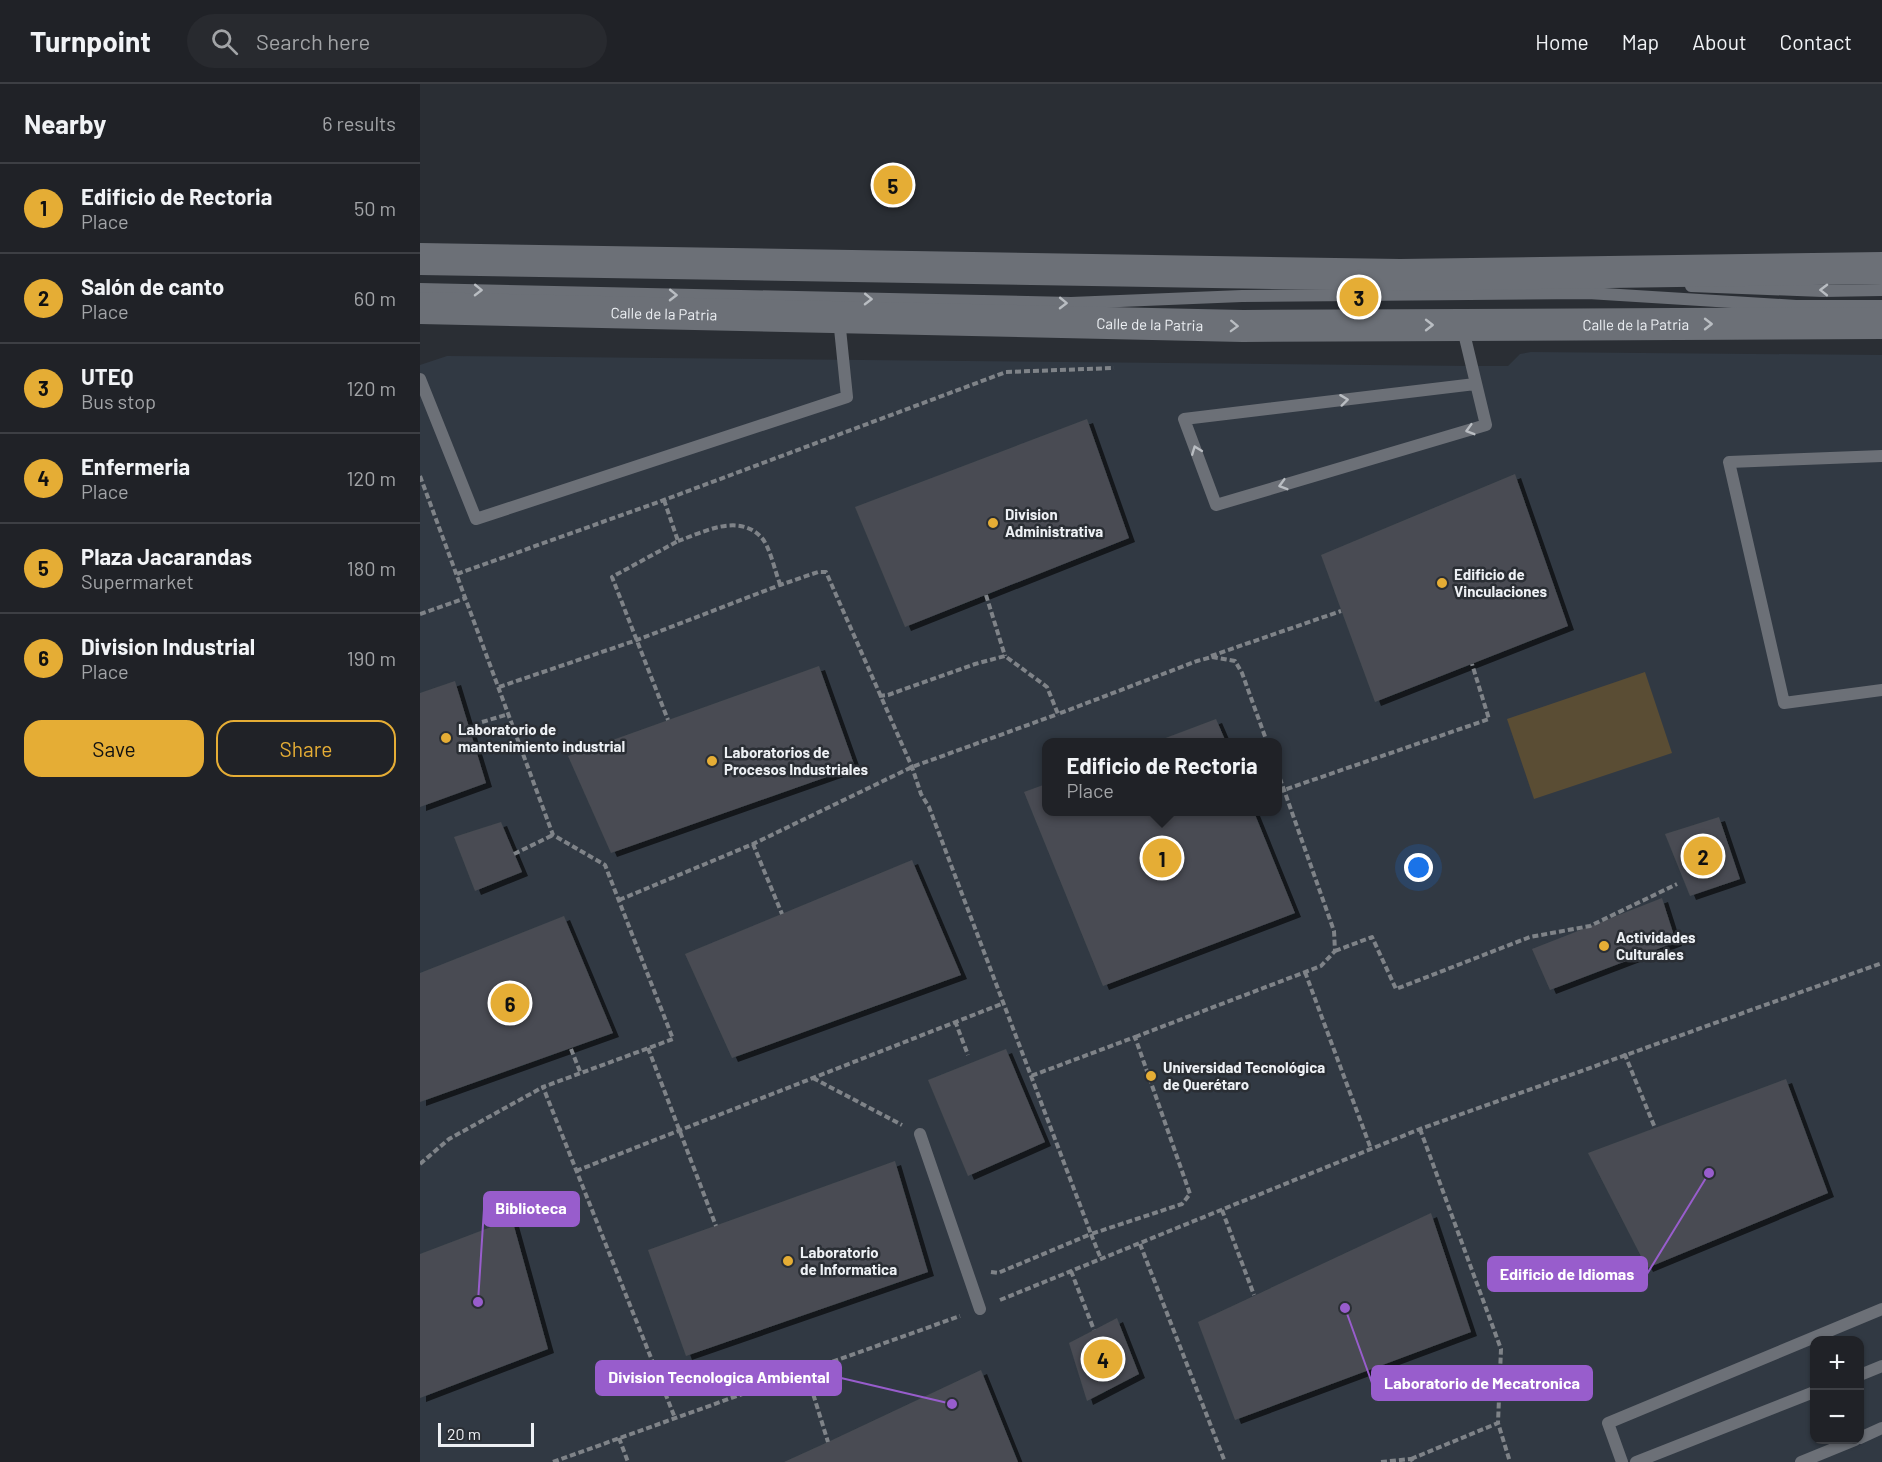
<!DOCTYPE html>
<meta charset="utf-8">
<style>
:root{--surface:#202227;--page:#282a2f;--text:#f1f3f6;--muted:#a2a4a7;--line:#3d3f44;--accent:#e5ad35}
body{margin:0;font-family:Barlow,sans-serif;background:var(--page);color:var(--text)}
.controls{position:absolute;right:18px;bottom:18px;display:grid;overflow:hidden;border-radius:12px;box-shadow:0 2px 4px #0004}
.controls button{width:54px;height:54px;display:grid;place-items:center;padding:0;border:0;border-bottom:2px solid var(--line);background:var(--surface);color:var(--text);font:30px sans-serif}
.scale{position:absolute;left:18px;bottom:15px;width:96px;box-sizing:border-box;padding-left:6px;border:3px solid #edf0f4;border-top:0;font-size:16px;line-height:21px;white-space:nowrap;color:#edf0f4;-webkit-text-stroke:4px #2a2e34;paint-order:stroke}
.you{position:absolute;left:999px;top:784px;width:21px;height:21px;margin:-15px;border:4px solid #fff;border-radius:50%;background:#1a73e8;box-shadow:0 0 0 9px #1a73e833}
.badge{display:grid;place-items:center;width:39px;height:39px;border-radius:50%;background:var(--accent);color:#111;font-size:20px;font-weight:700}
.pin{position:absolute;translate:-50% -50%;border:3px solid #fff;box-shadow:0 2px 6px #0006}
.popup{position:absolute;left:622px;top:654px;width:240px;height:78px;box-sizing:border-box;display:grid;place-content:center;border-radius:12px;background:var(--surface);filter:drop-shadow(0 2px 4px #0005);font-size:20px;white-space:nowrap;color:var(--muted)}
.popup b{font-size:22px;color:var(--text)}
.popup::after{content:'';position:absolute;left:50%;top:100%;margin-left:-12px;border:12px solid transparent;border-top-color:var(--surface)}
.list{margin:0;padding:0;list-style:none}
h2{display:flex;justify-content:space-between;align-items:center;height:78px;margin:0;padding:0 24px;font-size:26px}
h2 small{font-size:20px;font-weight:400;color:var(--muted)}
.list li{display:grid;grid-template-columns:39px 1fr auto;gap:18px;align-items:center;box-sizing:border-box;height:90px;padding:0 24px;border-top:2px solid var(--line)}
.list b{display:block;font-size:22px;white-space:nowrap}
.list p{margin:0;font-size:20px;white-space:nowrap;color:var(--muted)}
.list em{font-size:20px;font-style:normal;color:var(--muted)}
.actions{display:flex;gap:12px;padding:18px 24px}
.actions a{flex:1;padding:14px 0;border:2px solid var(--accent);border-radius:18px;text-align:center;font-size:21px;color:var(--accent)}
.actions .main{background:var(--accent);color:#111}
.icon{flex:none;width:33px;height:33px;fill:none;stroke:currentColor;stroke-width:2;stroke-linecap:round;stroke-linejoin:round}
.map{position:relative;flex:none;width:1462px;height:1378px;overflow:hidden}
header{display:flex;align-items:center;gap:36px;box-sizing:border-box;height:84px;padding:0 30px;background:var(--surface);border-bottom:2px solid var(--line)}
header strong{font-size:28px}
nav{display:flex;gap:33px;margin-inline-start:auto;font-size:21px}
.search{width:420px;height:54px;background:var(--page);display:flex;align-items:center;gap:15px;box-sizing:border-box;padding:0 21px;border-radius:33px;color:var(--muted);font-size:22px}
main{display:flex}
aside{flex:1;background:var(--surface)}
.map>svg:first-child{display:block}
.built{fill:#313943;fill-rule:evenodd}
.green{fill:#5a4d34}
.building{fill:#484c52;filter:url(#shadow)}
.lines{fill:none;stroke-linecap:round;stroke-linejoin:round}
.path{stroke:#7f8388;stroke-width:4;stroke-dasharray:6 3;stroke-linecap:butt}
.service{stroke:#6c7077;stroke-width:12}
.tertiary{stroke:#6c7077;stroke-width:32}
.oneway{stroke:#b9bdc2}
.poi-dot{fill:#e5ad35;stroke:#2a2e34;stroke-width:2}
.labels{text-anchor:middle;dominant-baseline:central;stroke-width:5;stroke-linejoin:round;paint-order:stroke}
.street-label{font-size:15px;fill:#edf0f4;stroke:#2a2e34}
.poi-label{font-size:15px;font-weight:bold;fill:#edf0f4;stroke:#2a2e34;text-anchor:start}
.leader{fill:none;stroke:#985dcc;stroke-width:2}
.callout-dot{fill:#985dcc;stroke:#2a2e34;stroke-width:2}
.callout{fill:#985dcc;stroke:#985dcc;stroke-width:2}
.callout-label{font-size:16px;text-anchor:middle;font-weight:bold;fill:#fff}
</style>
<header>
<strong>Turnpoint</strong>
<div class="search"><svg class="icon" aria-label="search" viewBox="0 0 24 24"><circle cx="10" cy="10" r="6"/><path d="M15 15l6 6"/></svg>Search here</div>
<nav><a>Home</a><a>Map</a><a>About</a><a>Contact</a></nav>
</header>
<main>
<aside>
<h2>Nearby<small>6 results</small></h2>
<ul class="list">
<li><span class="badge">1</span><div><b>Edificio de Rectoria</b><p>Place</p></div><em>50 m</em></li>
<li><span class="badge">2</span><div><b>Salón de canto</b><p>Place</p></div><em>60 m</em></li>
<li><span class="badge">3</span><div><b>UTEQ</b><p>Bus stop</p></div><em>120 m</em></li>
<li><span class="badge">4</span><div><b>Enfermeria</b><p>Place</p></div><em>120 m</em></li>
<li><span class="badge">5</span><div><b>Plaza Jacarandas</b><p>Supermarket</p></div><em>180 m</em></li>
<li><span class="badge">6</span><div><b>Division Industrial</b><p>Place</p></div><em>190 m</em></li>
</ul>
<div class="actions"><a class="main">Save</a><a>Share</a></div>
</aside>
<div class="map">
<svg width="1462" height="1378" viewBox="0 0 1462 1378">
<defs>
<filter id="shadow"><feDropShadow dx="6" dy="4" stdDeviation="0" flood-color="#0009"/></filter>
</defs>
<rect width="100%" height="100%" fill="#2a2e34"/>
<!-- built -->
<path class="built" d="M1111,268l351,3v1107h-1462v-1097l27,-9 1024,10h37l12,-12zM626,658h232v70h-232zM1394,1256h46v100h-46z"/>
<!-- green -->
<polygon class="green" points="1225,588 1252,669 1114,715 1087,635"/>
<!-- building -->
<g class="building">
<polygon points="667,335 709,454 485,543 435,423"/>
<polygon points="1095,390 1148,542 955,618 901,471"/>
<polygon points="399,582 435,683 191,769 148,672"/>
<polygon points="35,597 66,699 0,723 0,609"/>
<polygon points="796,635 806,658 735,658"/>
<polygon points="626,700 626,728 834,728 875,829 683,902 604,708"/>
<polygon points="1299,733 1320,795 1270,812 1245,750"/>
<polygon points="81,738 102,788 55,807 34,753"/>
<polygon points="492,776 541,891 312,974 265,870"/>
<polygon points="1242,814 1256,858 1130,906 1112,865"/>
<polygon points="144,832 193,949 0,1018 0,889"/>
<polygon points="586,965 625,1058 548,1092 508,996"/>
<polygon points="1366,995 1408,1109 1227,1184 1168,1069"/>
<polygon points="475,1077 508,1188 266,1272 228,1166"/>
<polygon points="1011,1129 1051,1248 815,1336 778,1238"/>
<polygon points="92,1135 128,1265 0,1314 0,1170"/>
<polygon points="697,1234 719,1290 667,1317 649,1259"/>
<polygon points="561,1286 598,1378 364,1378 408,1358"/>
</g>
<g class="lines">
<!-- path -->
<g class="path">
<polyline points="0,392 133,751 185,781 253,955 123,1003 255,1334"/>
<polyline points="244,416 258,457 192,493 248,636"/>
<path d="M258,457c26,-9 60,-28 83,-4 9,9 14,35 19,47"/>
<polyline points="37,490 244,416 586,288 694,284"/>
<polyline points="566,511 585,572"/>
<polyline points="0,530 46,514"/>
<polyline points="791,572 921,527"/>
<polyline points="79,603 217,556 360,501 398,488 406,488 492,683 501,710 509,723 671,1150 762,1120 770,1110 715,953 611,992"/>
<polyline points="459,612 468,611 555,580 585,572 627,603 638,630 777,577 792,573 815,577 822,589 847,658"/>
<polyline points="62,638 89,630"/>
<polyline points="858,708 1069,635 1052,580"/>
<polyline points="333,760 362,830"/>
<polyline points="94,770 133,751"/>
<polyline points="199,816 333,760 492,683 638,630"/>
<polyline points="915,867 952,853 976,905 1110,853 1170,842 1257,800"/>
<polyline points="885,888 951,1065"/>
<polyline points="535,937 548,971"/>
<polyline points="715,953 901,882 915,867 914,847 858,689"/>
<polyline points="228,964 296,1142"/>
<polyline points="151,965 161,990"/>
<polyline points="1204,972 1205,971 1235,1044"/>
<polyline points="393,994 482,1041"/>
<polyline points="1000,1045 1081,1265 1078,1339"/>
<polyline points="0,1080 29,1055 123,1003"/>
<polyline points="156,1087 584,919"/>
<polyline points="802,1126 834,1211"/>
<polyline points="720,1160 805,1378"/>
<polyline points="651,1187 674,1246"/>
<polyline points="571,1188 578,1189 671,1150 681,1175"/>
<polyline points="580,1216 1000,1045 1462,879"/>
<polyline points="388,1286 386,1287 408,1358"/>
<polyline points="199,1354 208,1378"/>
<polyline points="991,1375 1078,1339 1090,1378"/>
<polyline points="133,1378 540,1232"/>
<polyline points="961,1378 991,1375 993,1378"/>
</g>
<!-- service -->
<g class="service">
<polyline points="1271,202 1403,207 1462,206"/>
<polyline points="0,205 651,219 822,212 1168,209 1376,222 1462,222"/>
<polyline points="1042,241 1066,341 796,421 764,335 1055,300"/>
<polyline points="0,295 56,435 427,313 419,235"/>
<polyline points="1462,372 1309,378 1364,619 1462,606"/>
<polyline points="500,1050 560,1225"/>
<polyline points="1440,1291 1462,1282"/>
<polyline points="1440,1354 1462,1344"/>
<polyline points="1202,1378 1188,1339 1462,1225"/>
<polyline points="1216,1378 1394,1308"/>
<polyline points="1381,1378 1435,1356"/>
</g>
<!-- tertiary -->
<g class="tertiary">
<polyline points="0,175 980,191 1462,184"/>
<path id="s1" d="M0,224l823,18 639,-3"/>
</g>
</g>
<!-- one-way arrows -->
<defs><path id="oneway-chevron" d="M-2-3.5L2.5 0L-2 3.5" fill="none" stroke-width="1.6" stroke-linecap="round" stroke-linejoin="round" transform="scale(1.5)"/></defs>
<g class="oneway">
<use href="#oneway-chevron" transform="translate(58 206) rotate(1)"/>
<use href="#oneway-chevron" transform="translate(1404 206) rotate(-179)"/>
<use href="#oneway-chevron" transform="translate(253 211) rotate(1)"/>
<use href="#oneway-chevron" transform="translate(448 215) rotate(1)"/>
<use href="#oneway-chevron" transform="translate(643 219) rotate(1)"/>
<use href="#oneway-chevron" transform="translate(1288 240)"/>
<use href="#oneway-chevron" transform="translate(1009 241)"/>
<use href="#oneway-chevron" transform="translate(814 242) rotate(2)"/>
<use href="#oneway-chevron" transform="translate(924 316) rotate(-7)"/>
<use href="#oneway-chevron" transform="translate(1050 346) rotate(164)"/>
<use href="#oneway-chevron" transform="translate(776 366) rotate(-111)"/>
<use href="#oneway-chevron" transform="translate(863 401) rotate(164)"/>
</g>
<!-- markers -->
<g class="poi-dot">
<circle cx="573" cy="439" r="6"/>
<circle cx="1022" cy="499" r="6"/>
<circle cx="26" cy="654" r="6"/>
<circle cx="292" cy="677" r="6"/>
<circle cx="1184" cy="862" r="6"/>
<circle cx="731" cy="992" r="6"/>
<circle cx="368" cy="1177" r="6"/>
</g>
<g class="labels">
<!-- street labels -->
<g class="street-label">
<text stroke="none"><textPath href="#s1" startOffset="244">Calle de la Patria</textPath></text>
<text stroke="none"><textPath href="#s1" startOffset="730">Calle de la Patria</textPath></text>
<text stroke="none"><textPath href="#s1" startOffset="1216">Calle de la Patria</textPath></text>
</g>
<!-- poi labels -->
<g class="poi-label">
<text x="585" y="430">Division<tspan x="585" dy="17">Administrativa</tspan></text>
<text x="1034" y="490">Edificio de<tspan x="1034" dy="17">Vinculaciones</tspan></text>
<text x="38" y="645">Laboratorio de<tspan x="38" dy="17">mantenimiento industrial</tspan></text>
<text x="304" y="668">Laboratorios de<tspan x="304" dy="17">Procesos Industriales</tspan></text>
<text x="1196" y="853">Actividades<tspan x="1196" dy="17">Culturales</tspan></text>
<text x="743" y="983">Universidad Tecnológica<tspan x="743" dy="17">de Querétaro</tspan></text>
<text x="380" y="1168">Laboratorio<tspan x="380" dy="17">de Informatica</tspan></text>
</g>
</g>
<!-- callouts -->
<path class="leader" d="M58 1218L64 1125M1289 1089L1227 1190M532 1320L421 1294M925 1224L952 1299"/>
<g class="callout-dot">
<circle cx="58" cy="1218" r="6"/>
<circle cx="1289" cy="1089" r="6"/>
<circle cx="532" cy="1320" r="6"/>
<circle cx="925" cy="1224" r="6"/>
</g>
<g class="callout">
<rect x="64" y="1108" width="95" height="34" rx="6"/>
<rect x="1068" y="1173" width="159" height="34" rx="6"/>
<rect x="176" y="1277" width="245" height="34" rx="6"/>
<rect x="952" y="1282" width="220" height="34" rx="6"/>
</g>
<g class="callout-label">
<text x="111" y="1130">Biblioteca</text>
<text x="1147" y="1196">Edificio de Idiomas</text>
<text x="299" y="1299">Division Tecnologica Ambiental</text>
<text x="1062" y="1305">Laboratorio de Mecatronica</text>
</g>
</svg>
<div class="controls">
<button>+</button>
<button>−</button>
</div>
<div class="scale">20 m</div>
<div class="you"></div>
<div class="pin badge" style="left:742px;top:774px">1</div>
<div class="popup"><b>Edificio de Rectoria</b>Place</div>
<div class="pin badge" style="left:1283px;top:772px">2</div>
<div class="pin badge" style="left:939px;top:213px">3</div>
<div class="pin badge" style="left:683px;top:1275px">4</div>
<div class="pin badge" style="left:473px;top:101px">5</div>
<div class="pin badge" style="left:90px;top:919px">6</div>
</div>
</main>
